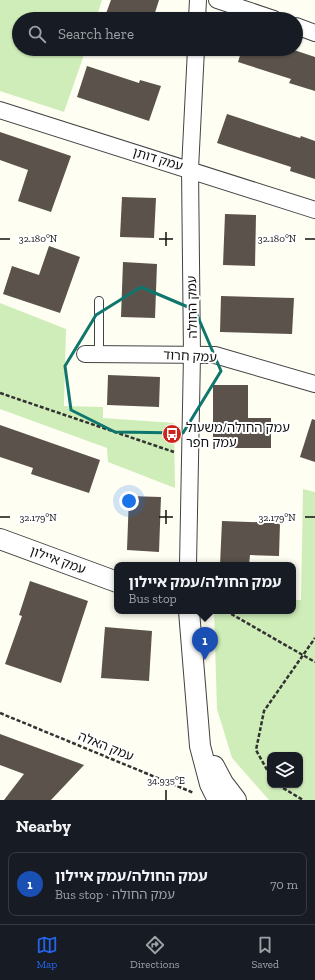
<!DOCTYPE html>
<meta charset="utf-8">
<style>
:root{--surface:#171b24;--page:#20242c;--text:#f1f3f6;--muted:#9ea1a6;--line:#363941;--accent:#2563eb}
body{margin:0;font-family:"Zilla Slab","Noto Sans Hebrew",serif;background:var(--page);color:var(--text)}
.controls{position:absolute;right:12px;bottom:12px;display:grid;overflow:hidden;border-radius:8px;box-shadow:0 1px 3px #0004}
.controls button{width:36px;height:36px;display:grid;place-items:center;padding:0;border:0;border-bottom:1px solid var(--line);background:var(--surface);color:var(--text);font:20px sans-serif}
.you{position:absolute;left:129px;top:501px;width:14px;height:14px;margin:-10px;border:3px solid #fff;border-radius:50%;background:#1a73e8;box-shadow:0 0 0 6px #1a73e833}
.badge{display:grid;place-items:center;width:26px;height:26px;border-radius:50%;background:var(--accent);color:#fff;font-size:13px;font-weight:700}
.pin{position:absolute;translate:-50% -33px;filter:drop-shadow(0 1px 2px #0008)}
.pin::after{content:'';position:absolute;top:21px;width:14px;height:12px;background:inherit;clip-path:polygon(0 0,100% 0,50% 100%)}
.popup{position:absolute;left:114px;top:562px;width:182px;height:52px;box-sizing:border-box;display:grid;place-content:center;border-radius:8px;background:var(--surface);filter:drop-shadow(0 1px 3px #0005);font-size:13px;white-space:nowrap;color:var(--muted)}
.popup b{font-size:15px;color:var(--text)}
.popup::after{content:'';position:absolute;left:50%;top:100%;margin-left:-8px;border:8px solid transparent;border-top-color:var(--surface)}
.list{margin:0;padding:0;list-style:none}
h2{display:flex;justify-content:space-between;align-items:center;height:52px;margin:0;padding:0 16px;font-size:17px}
h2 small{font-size:13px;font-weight:400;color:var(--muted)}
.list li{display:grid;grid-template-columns:26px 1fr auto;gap:12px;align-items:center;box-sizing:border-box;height:64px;margin:0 8px 8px;padding:0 8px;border:1px solid var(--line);border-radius:8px}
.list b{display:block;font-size:15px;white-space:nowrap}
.list p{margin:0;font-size:13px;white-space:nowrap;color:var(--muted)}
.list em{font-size:13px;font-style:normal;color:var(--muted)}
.icon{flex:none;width:22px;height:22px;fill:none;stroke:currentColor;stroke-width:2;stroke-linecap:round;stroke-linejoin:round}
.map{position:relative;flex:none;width:315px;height:800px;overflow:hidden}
.search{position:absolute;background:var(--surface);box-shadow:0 1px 3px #0004;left:12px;right:12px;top:12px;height:44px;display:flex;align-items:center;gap:10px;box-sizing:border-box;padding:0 14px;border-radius:22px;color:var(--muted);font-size:15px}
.sheet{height:124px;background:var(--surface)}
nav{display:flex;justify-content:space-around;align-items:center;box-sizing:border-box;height:56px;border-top:1px solid var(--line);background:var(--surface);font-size:11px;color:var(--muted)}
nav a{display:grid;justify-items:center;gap:2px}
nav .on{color:var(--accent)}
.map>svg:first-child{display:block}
.green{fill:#cfedb8;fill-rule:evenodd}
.building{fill:#5a524b}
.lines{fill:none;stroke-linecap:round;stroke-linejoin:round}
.service-casing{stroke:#434343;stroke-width:10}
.minor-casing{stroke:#434343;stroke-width:18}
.tertiary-casing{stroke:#434343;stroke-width:22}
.path{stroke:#323232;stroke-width:2.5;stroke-dasharray:4 2;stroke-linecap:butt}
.service{stroke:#fff;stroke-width:8}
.minor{stroke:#fff;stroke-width:16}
.tertiary{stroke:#fff;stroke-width:20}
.marked{fill:none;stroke:#0f766e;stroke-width:3;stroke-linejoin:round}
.ticks{fill:none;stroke:#101010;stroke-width:1.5}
.labels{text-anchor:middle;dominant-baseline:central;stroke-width:4;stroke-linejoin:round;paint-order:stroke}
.street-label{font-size:13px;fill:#101010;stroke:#fff}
.poi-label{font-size:13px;fill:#101010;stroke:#fff;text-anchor:start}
.ticks-label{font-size:10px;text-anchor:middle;fill:#101010;stroke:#fff;stroke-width:4;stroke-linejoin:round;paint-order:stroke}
</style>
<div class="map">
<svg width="315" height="800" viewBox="0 0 315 800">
<rect width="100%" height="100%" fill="#fffef3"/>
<!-- green -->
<g class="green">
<polygon points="0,0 102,0 96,19 19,19 19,49 86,49 64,112 0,91"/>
<polygon points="0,303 66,329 64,406 103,407 103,418 174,423 175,488 108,462 107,448 0,409"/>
<path d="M303,489l12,3v308h-46l-37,-42 -15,-49 -3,-98h79v-11h8zM270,755h30v30h-30z"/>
</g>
<!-- building -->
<g class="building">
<polygon points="111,0 159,0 153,19 104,19"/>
<polygon points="242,49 291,49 315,57 315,91 289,83 291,79 238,62"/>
<polygon points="87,66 139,83 140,80 161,86 149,121 77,97"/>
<polygon points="227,114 300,138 301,136 315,141 315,179 290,171 291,167 217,143"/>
<polygon points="0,132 71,156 51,212 18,201 28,170 0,160"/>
<polygon points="122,197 156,198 154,238 120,237"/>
<polygon points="225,214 256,215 255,266 223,265"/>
<polygon points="49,246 80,257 60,313 3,294 12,266 39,275"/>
<polygon points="123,262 157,264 155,318 121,317"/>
<polygon points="221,296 294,298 292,334 220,332"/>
<polygon points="108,375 160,377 159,407 107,405"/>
<polygon points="213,385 248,385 248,418 271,418 271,448 213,448"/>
<polygon points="312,419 315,420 315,462 300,457"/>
<polygon points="0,425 100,460 89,493 31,474 33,468 0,457"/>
<polygon points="129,496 161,497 159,552 127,550"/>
<polygon points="222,521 280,523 279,556 250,555 249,565 220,565"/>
<polygon points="30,581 88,601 61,683 5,664 22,616 19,615"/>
<polygon points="105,627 152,631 149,681 101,678"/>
<polygon points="0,734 84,765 51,800 4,800 24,774 0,765"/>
</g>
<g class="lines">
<defs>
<polyline id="service" points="99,301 99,354"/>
<g id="minor">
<polyline points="217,0 274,19"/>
<polyline points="197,19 198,0"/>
<polyline points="296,26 315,33"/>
<polyline points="0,110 315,210"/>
<polyline points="85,354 215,355 315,384"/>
<polyline points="188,565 192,355 190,169 196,49"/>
</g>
<g id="tertiary">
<polyline points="0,539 117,582"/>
<polyline points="189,611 200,746 210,784 218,800"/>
<polyline points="214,766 223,783 236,800"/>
</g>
</defs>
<!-- service casing -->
<use href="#service" class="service-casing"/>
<!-- minor casing -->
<use href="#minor" class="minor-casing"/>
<!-- tertiary casing -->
<use href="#tertiary" class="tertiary-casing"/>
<!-- path -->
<g class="path">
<polyline points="0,393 174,452"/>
<polyline points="226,611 315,662"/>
<polyline points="0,713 194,793"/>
<polyline points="270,775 256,750 264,711 315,638"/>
<polyline points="278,785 303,800"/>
</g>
<!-- service -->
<use href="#service" class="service"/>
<!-- minor -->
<use href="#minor" class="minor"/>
<!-- tertiary -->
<use href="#tertiary" class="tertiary"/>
</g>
<!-- marked area -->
<path class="marked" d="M141,287l54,23 26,61 -38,62 -68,-1 -44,-22 -6,-44 31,-51z"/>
<!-- ticks -->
<path class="ticks" d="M166,232v14M0,239h10M159,239h14M305,239h10M166,510v14M0,517h10M159,517h14M305,517h10M166,790v10"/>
<!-- icons -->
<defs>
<symbol id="bus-disc" viewBox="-11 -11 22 22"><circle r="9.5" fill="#cc241c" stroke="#fff"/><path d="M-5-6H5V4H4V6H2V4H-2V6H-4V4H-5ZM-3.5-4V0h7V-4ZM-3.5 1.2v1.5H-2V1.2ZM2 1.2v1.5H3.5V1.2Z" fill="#fff"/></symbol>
</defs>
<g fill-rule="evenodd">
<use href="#bus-disc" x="161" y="423" width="22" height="22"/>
</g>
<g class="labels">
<!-- street labels -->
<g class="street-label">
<text transform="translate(158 159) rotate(17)">עמק דותן</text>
<text transform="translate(192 307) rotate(-91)">עמק החולה</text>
<text transform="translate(190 356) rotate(3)">עמק חרוד</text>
<text transform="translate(58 560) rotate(20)">עמק איילון</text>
<text transform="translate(106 746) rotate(22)">עמק האלה</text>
</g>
<!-- poi labels -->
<g class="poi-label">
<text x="186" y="427">עמק החולה/משעול<tspan x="186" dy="15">עמק חפר</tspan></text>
</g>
</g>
<g class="ticks-label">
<text x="38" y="242">32.180°N</text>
<text x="277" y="242">32.180°N</text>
<text x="38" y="521">32.179°N</text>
<text x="277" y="521">32.179°N</text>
<text x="166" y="784">34.935°E</text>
</g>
</svg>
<div class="controls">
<button><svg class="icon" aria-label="layers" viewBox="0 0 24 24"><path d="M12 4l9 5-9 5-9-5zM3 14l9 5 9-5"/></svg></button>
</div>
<div class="you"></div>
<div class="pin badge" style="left:205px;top:660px;background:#1a4fb4">1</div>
<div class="popup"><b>עמק החולה/עמק איילון</b>Bus stop</div>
<div class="search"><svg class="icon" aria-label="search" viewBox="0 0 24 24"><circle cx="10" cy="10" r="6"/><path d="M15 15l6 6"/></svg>Search here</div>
</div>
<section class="sheet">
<h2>Nearby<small></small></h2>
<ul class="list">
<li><span class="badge" style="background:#1a4fb4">1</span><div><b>עמק החולה/עמק איילון</b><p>Bus stop · עמק החולה</p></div><em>70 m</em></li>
</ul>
</section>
<nav>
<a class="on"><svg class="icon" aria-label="map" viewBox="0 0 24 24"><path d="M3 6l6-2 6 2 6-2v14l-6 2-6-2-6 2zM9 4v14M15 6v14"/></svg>Map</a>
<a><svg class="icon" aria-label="directions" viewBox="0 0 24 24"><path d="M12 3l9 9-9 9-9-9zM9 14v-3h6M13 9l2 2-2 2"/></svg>Directions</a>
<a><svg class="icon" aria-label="saved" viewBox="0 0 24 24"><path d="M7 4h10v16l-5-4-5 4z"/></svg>Saved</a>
</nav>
